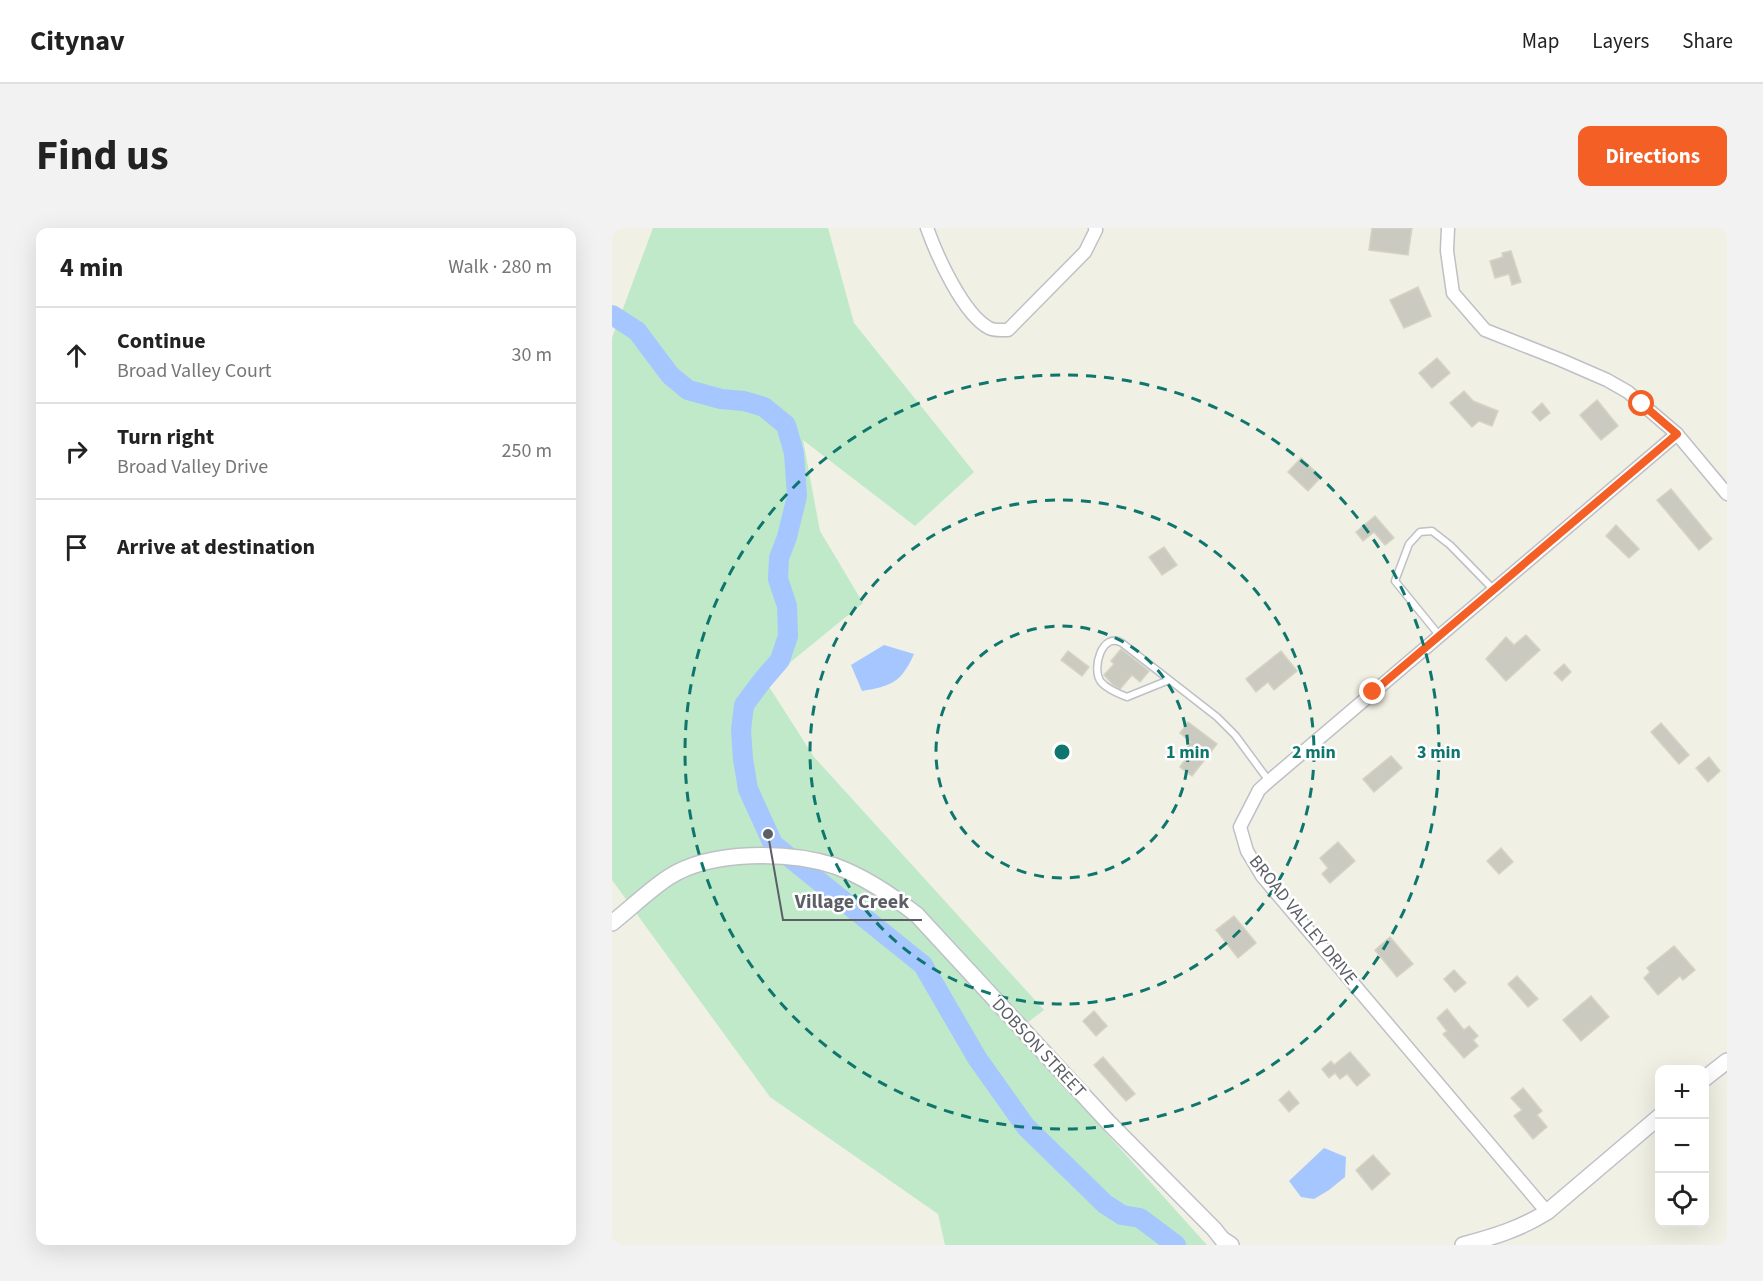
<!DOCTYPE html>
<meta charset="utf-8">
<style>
:root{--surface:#fff;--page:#f2f2f2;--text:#222;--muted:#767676;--line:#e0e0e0;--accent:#f45f26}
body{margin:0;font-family:"Source Sans 3",sans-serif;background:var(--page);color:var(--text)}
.controls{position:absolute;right:18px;bottom:18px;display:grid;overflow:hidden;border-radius:12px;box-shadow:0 6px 24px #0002}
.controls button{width:54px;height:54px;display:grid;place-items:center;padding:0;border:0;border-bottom:2px solid var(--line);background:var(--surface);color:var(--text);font:30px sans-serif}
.stop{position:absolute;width:18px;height:18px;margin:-14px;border:4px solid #f45f26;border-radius:50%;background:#fff}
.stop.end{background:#f45f26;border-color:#fff;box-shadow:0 2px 6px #0008}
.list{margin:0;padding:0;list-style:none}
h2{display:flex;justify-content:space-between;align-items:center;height:78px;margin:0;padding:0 24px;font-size:26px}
h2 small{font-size:20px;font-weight:400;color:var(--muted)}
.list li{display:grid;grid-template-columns:39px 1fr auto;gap:18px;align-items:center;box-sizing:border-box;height:96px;padding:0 24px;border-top:2px solid var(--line)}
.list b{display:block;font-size:22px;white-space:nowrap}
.list p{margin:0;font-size:20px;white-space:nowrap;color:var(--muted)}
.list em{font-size:20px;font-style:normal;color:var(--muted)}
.icon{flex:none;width:33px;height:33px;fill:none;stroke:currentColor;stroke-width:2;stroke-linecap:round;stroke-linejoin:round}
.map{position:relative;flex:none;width:1115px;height:1017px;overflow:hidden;border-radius:12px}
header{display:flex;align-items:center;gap:36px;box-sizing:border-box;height:84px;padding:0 30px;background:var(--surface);border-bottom:2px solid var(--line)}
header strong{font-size:28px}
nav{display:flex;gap:33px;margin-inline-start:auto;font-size:21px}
.intro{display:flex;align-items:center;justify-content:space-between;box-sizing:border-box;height:144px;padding:0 36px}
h1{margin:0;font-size:42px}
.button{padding:15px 27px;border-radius:12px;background:var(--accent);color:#fff;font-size:21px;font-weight:700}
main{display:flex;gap:36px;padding:0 36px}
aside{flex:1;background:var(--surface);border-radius:12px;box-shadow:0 6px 24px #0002}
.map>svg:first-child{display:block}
.green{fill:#bfe9c8}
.water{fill:#a5c6ff}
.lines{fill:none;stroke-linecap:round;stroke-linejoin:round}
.river{stroke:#a5c6ff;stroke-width:20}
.building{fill:#cbcac1;stroke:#d5d3c2;stroke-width:1.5}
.service-casing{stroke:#bec0c6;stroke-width:9}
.minor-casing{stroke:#bec0c6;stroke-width:15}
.tertiary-casing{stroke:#bec0c6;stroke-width:18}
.service{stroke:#fff;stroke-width:6}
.minor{stroke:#fff;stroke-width:12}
.tertiary{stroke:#fff;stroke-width:15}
.route{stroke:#f45f26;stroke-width:8}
.ring{fill:none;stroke:#0f766e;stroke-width:3;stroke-dasharray:10 8}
.labels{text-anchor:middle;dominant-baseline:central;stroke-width:5;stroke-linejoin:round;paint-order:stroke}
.street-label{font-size:18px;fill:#5c5f66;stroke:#fff}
.centre{fill:#0f766e;stroke:#fff;stroke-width:3}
.ring-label{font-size:18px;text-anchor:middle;font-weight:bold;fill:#0f766e;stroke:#fff;stroke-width:5;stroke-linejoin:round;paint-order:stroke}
.leader{fill:none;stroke:#5c5f66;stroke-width:2}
.callout-dot{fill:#5c5f66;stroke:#fff;stroke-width:2}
.callout-label{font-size:20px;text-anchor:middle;font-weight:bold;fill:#5c5f66;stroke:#fff;stroke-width:5;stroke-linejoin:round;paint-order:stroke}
</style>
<header>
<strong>Citynav</strong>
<nav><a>Map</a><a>Layers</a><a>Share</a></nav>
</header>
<div class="intro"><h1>Find us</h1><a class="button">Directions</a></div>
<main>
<aside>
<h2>4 min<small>Walk · 280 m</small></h2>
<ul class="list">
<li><svg class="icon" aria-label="ahead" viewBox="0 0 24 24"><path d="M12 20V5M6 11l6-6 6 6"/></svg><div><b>Continue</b><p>Broad Valley Court</p></div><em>30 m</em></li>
<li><svg class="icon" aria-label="right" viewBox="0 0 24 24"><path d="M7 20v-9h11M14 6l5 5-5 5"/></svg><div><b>Turn right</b><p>Broad Valley Drive</p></div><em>250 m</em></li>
<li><svg class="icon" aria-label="arrive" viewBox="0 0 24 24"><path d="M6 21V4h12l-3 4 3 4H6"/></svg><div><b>Arrive at destination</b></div></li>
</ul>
</aside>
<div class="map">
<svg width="1115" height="1017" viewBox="0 0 1115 1017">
<rect width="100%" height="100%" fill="#f0f0e4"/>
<!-- green -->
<polygon class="green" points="41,0 216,0 242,95 362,244 303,298 191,212 208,303 251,375 154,454 202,529 432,782 403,804 595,1017 333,1017 326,986 158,869 0,652 0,110"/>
<!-- water -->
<g class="water">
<path d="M272,417l30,9c-13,29 -23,32 -52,37l-11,-26z"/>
<polygon points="712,920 734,929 733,949 717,962 702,971 689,969 677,953"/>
</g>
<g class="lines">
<!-- river -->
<polyline class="river" points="0,87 25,103 58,147 76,162 109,171 132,173 152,179 174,197 182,225 185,268 175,309 167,330 166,351 175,378 176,408 168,432 150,453 132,477 129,502 131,531 136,561 161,616 311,737 365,830 414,899 493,976 510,987 528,990 564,1017"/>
</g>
<!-- building -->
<g class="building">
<polygon points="760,0 800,0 796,27 757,22"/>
<polygon points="899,23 909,54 900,57 897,46 883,50 878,33 891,29 890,25"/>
<polygon points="806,59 819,88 792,100 778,72"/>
<polygon points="825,130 838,145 820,160 807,145"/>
<polygon points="852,163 861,173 886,183 880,198 867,193 860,199 838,175"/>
<polygon points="985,172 1006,198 989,212 968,187"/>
<polygon points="930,175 938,185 928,193 920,184"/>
<polygon points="689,230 709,249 696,263 676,244"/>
<polygon points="1059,261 1100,311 1087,322 1045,272"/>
<polygon points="763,288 782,310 773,317 762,304 751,313 744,304"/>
<polygon points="1004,297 1027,321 1017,330 994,308"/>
<polygon points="552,319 565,337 550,347 537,329"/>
<polygon points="914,407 928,422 894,453 874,431 894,409 902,417"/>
<polygon points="509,421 537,443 528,454 520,447 508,461 501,457 492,447 502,436 499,433"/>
<polygon points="456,423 477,439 470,448 449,432"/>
<polygon points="669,423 685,443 662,462 656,454 644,464 634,451"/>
<polygon points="952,436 959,444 950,453 942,445"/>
<polygon points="576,494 605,516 580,548 568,539 578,525 573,522 579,514 568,505"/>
<polygon points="1049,495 1077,527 1067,536 1039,504"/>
<polygon points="779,528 790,540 762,564 751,551"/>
<polygon points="1097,529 1108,543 1096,554 1084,540"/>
<polygon points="726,614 743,633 718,655 710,646 716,640 708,630"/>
<polygon points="889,620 901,634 887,646 875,633"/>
<polygon points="622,688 644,715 626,730 604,702"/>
<polygon points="778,709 801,736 785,749 763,722"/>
<polygon points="1062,718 1083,742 1071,752 1068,748 1046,767 1032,750 1038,744 1035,740"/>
<polygon points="842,742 854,755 843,764 832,751"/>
<polygon points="905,748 926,771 916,779 896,756"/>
<polygon points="979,768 997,789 969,813 951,792"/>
<polygon points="835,781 852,802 857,798 866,808 861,812 866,818 852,830 831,806 835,803 825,790"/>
<polygon points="482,783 495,798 484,808 471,793"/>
<polygon points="738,824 758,847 745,858 735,846 728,851 723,845 717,850 710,841 719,833 722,837"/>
<polygon points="491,829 523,866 514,873 482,837"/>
<polygon points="911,860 930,883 925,887 935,899 921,911 902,888 910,882 899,870"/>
<polygon points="677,863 687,875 677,884 667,872"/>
<polygon points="761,927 778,946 760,962 744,942"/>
</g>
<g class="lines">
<defs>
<g id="service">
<polyline points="827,407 783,353 797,316 808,304 820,303 838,317 881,361"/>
<path d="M557,452l-42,17c-8,-3 -20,-8 -26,-15 -10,-13 1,-51 21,-39l95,74 18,18 34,46"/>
</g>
<g id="minor">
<path d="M315,0c10,28 36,86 62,100 6,3 13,2 19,2l77,-78 11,-22 -1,-2"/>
<polyline points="836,0 835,23 841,65 873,102 949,132 995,152 1016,164 1065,206 1115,266"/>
<polyline points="935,984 650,648 635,623 628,599 647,562 657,553 1065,206"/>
</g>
<g id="tertiary">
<path d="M0,695c19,-15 37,-33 57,-46 42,-27 120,-26 166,-11 30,11 58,30 82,49l192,208 105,106 8,10 9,6"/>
<polyline points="1092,851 1115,833"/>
<path d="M851,1017c30,-8 57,-16 84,-33l113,-96"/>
</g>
</defs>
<!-- service casing -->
<use href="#service" class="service-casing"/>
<!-- minor casing -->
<use href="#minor" class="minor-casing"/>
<!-- tertiary casing -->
<use href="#tertiary" class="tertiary-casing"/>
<!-- service -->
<use href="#service" class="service"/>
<!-- minor -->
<use href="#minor" class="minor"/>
<!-- tertiary -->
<use href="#tertiary" class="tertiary"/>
</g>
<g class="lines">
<!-- route -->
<polyline class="route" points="761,464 1065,206 1030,176"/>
</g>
<!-- distance rings -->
<g class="ring">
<circle cx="450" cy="524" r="126"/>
<circle cx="450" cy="524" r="252"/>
<circle cx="450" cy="524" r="377"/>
</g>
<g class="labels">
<!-- street labels -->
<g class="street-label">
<text transform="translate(691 692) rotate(51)">BROAD VALLEY DRIVE</text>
<text transform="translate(427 820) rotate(47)">DOBSON STREET</text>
</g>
</g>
<circle cx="450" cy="524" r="9" class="centre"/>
<g class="ring-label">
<text x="576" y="530">1 min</text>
<text x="702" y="530">2 min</text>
<text x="827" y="530">3 min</text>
</g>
<!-- callouts -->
<path class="leader" d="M156 606L171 692H310"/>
<circle class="callout-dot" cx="156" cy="606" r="6"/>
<g class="callout-label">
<text x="240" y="680">Village Creek</text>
</g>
</svg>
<div class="controls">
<button>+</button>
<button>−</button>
<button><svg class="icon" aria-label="locate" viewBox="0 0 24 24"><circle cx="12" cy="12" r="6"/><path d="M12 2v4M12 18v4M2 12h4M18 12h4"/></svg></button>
</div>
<div class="stop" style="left:1030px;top:176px"></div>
<div class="stop end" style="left:761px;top:464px"></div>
</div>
</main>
